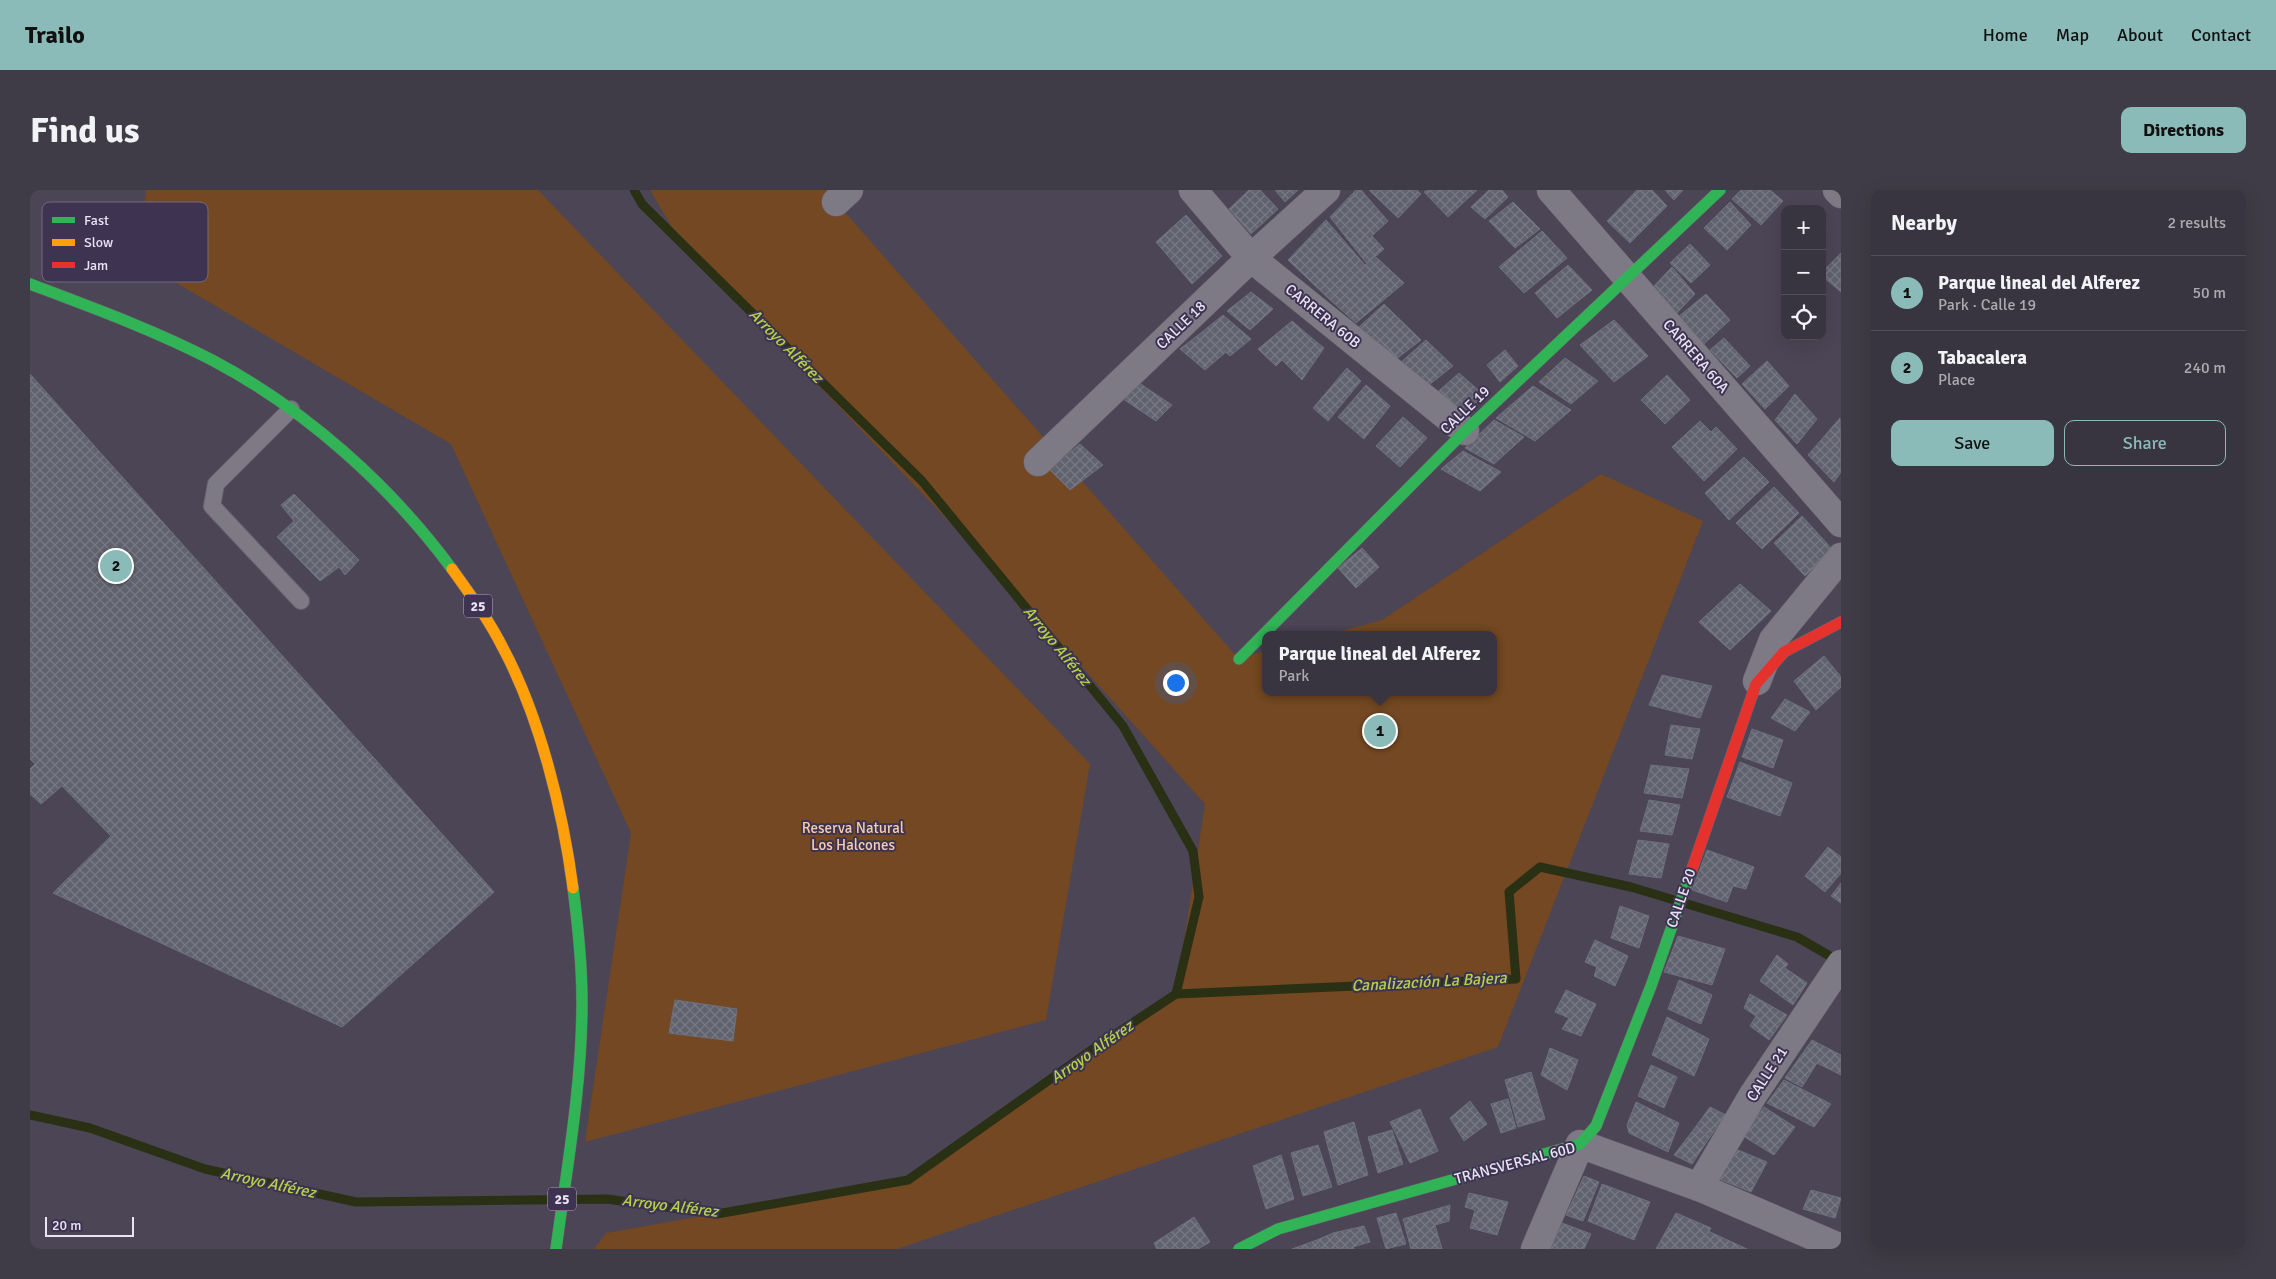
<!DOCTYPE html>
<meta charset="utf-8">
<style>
:root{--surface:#383440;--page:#3f3c47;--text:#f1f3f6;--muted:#abaab1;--line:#524f59;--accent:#8bbbb9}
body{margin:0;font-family:Signika,sans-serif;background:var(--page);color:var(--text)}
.controls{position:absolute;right:15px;top:15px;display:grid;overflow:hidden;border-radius:10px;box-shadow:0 5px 20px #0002}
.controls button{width:45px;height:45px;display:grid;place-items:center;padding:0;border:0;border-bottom:1px solid var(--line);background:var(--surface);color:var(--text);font:25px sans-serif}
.scale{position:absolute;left:15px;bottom:12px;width:89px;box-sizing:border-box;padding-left:5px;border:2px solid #e9e3f6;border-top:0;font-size:14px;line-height:18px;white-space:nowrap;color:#e9e3f6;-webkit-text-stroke:4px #3e3451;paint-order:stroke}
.you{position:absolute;left:1145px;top:492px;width:18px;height:18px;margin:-12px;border:4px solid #fff;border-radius:50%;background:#1a73e8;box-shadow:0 0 0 8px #1a73e833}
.badge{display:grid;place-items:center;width:32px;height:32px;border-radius:50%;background:var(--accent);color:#111;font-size:16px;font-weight:700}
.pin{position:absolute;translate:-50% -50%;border:2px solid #fff;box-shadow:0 1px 5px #0006}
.popup{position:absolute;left:1232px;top:441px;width:235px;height:65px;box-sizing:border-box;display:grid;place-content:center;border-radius:10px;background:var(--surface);filter:drop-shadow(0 1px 4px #0005);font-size:16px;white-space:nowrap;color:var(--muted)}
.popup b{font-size:19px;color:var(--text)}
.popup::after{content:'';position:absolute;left:50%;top:100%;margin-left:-10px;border:10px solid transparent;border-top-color:var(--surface)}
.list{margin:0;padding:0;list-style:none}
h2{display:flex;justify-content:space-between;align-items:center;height:65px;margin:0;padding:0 20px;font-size:21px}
h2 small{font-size:16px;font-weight:400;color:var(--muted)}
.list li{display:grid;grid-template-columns:32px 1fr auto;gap:15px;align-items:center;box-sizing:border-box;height:75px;padding:0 20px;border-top:1px solid var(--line)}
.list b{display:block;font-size:19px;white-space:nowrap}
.list p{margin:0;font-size:16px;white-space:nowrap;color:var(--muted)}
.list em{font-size:16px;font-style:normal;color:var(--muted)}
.actions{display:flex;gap:10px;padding:15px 20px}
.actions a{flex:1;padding:11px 0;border:1px solid var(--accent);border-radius:10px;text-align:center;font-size:18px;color:var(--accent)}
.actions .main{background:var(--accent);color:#111}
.icon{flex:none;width:28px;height:28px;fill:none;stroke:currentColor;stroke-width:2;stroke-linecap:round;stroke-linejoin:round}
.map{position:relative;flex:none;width:1811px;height:1059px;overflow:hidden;border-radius:10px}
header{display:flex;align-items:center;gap:30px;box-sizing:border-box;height:70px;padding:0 25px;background:var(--accent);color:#111}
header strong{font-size:24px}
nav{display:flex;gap:28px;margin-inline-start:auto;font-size:18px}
.intro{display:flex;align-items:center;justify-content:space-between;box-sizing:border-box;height:120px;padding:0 30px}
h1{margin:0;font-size:35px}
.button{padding:12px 22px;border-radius:10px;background:var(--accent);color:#111;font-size:18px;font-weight:700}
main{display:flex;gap:30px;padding:0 30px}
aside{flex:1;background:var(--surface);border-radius:10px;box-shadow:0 5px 20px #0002}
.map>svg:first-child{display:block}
.park{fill:#734822}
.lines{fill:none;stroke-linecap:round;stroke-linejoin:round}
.stream{stroke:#293013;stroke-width:9}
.building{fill:url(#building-cross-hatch);stroke:#6d707c}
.lane-casing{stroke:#6a6472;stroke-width:18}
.street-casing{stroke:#6a6472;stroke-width:29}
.fast-casing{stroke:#6a6472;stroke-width:12}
.slow-casing{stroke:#6a6472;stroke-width:12}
.jam-casing{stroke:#6a6472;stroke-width:12}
.lane{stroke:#7e7a85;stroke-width:16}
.street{stroke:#7e7a85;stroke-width:28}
.fast{stroke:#30b455;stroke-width:11}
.slow{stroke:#ff9f0a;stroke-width:11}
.jam{stroke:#e5322d;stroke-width:11}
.labels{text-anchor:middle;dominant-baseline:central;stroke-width:4;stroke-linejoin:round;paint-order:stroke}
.shield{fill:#3e3451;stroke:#b6aec4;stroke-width:1}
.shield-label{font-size:14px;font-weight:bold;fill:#e9e3f6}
.street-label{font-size:15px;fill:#e9e3f6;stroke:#3e3451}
.park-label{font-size:15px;fill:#f7ccaa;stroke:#3e3451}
.water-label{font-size:16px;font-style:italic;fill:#b5d347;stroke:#3e3451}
.key{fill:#3e3451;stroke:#716982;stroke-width:1}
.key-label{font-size:14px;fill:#e9e3f6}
</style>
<header>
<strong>Trailo</strong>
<nav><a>Home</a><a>Map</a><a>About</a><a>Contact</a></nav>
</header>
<div class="intro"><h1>Find us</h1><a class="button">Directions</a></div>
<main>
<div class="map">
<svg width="1811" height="1059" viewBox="0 0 1811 1059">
<defs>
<pattern id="building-cross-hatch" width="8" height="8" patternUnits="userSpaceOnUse" patternTransform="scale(1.25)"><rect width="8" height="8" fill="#60636f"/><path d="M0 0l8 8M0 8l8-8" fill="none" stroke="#777984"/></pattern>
</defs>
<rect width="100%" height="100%" fill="#4b4555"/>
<!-- park -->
<g class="park">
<polygon points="116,0 508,0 1060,574 1016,830 555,952 601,643 421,254 109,71"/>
<polygon points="620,0 799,0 806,12 1208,468 1236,461 1236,502 1464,502 1464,445 1297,445 1352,430 1571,284 1673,331 1468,857 867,1059 564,1059 576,1043 878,990 1146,804 1175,614 958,372 650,51"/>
</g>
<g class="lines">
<!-- stream -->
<g class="stream">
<polyline points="1146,804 1486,789 1479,702 1510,677 1601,697 1767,747 1805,769"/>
<polyline points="0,925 60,938 175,979 326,1012 577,1009 687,1024 878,990 1060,861 1146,804 1169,707 1163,661 1093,536 892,291 612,14 604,0"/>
</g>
</g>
<!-- building -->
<g class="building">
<polygon points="1219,0 1230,0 1248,19 1221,44 1199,19"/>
<polygon points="1245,0 1268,0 1255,12"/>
<polygon points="1326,0 1331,0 1358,31 1342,46 1354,59 1337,74 1300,27"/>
<polygon points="1339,0 1387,0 1391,4 1368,28"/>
<polygon points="1397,0 1447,0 1418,27 1394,2"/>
<polygon points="1459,0 1472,0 1478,7 1455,29 1441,17"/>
<polygon points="1607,0 1622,0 1637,16 1600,53 1577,31"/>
<polygon points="1635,0 1653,0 1644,10"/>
<polygon points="1711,0 1740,0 1753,11 1731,35 1702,9"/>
<polygon points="1483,12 1510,39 1485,58 1459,31"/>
<polygon points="1700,12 1721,35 1697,60 1674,38"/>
<polygon points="1156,25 1192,66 1162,94 1126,52"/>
<polygon points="1296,30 1335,75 1298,108 1258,70"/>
<polygon points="1512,41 1537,68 1494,103 1469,77"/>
<polygon points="1660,54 1680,75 1661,93 1640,73"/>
<polygon points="1811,63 1811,102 1792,86 1792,82"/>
<polygon points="1345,66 1374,93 1326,133 1298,108"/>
<polygon points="1538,75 1562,100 1527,128 1505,103"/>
<polygon points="1642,77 1665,104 1646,124 1623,97"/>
<polygon points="1221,102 1243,119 1220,140 1197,121"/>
<polygon points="1676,104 1700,130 1674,154 1648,127"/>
<polygon points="1354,114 1391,150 1365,170 1329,137"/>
<polygon points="1193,125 1221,149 1200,166 1172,142"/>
<polygon points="1584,130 1618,166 1584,192 1550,155"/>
<polygon points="1262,131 1277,144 1246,176 1228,159"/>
<polygon points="1172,142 1196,162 1175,180 1150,159"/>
<polygon points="1277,144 1294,158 1272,190 1252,170"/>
<polygon points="1694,148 1720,176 1707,188 1680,160"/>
<polygon points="1396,150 1423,176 1395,198 1369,174"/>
<polygon points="1475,160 1488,176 1470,192 1457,175"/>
<polygon points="1535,168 1568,191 1541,214 1509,192"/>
<polygon points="1737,171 1759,196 1735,219 1712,194"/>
<polygon points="1317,178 1331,191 1298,231 1283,218"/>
<polygon points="1429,183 1455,206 1426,227 1403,206"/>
<polygon points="0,184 464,702 312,837 23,703 81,646 32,596 11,614 0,604 0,579 5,574 0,569"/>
<polygon points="1637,185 1660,210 1635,234 1611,210"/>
<polygon points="1109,193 1142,215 1126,231 1093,209"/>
<polygon points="1336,195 1360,216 1334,249 1308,227"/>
<polygon points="1503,196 1541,220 1505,251 1466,228"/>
<polygon points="1765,204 1787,229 1767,254 1745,230"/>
<polygon points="1373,227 1397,248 1370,277 1346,256"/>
<polygon points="1810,228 1811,282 1804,292 1778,265"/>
<polygon points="1464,230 1494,247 1464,274 1435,258"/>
<polygon points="1670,231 1681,242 1686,237 1707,259 1674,291 1642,257"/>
<polygon points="1050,254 1073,275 1040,300 1019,279"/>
<polygon points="1433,261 1471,282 1450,301 1411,279"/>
<polygon points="1714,267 1739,292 1699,330 1675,303"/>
<polygon points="1744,297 1769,323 1732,359 1706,333"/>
<polygon points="264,304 329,370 315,385 309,377 290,391 247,347 264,331 251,315"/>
<polygon points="1772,326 1802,359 1775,386 1744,353"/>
<polygon points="1332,358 1349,377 1326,398 1308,378"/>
<polygon points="1710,394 1741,421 1700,460 1669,432"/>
<polygon points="1794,466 1811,487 1811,497 1786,520 1764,491"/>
<polygon points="1632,485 1682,496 1670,528 1619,515"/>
<polygon points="1755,509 1780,522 1765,541 1741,528"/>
<polygon points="1641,535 1670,539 1662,569 1635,565"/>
<polygon points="1722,539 1753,550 1743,578 1712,567"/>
<polygon points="1710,572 1762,593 1750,626 1697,607"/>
<polygon points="1621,575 1659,579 1652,608 1614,603"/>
<polygon points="1619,610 1650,615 1642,645 1610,641"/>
<polygon points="1608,650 1639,654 1631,688 1599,684"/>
<polygon points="1798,657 1811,667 1811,683 1795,702 1775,686"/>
<polygon points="1677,660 1724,677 1716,699 1703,696 1697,712 1662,700"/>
<polygon points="1811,693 1811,713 1801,706"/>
<polygon points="1590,716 1619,726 1609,758 1581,748"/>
<polygon points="1648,746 1695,759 1682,795 1634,782"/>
<polygon points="1565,750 1598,766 1585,796 1564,786 1567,777 1555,772"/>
<polygon points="1747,765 1758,774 1755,778 1777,793 1763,815 1730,791"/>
<polygon points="1649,790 1682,805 1671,834 1638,819"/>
<polygon points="1536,800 1566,814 1551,846 1532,839 1539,828 1525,822"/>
<polygon points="1720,804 1757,825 1739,850 1720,836 1726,826 1714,818"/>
<polygon points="645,810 707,819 703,851 639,843"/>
<polygon points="1637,827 1679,849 1664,886 1622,865"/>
<polygon points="1782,850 1811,865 1811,885 1787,873 1772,897 1755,888"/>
<polygon points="1520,858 1548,870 1537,900 1511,885"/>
<polygon points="1621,875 1647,887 1634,918 1608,906"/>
<polygon points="1501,882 1515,929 1488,937 1475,890"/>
<polygon points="1754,890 1801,914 1784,937 1737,913"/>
<polygon points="1478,909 1486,938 1471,943 1461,914"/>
<polygon points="1440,911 1457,934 1434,951 1420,928"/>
<polygon points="1606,912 1649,933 1638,962 1599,943 1597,935"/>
<polygon points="1680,917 1696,925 1680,947 1664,939"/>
<polygon points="1734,917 1765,937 1744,965 1713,946"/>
<polygon points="1390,919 1408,961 1380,973 1360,932"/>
<polygon points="1324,932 1338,985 1308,995 1294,942"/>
<polygon points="1664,939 1680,947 1662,974 1644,965"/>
<polygon points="1362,940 1373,974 1348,983 1338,947"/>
<polygon points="1288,955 1302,997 1273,1006 1261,963"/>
<polygon points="1703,958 1737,972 1721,1002 1684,987"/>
<polygon points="1251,965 1264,1009 1236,1019 1223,976"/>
<polygon points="1554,986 1569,992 1553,1031 1536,1025"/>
<polygon points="1572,994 1620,1012 1604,1050 1558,1031"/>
<polygon points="1781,1000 1811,1008 1805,1028 1773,1019"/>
<polygon points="1439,1003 1478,1012 1467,1045 1440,1038 1445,1020 1435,1017"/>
<polygon points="1420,1015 1419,1031 1405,1035 1412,1059 1381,1059 1373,1029"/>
<polygon points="1366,1023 1376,1054 1356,1059 1347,1028"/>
<polygon points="1646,1023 1681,1038 1668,1059 1626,1059"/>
<polygon points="1164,1027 1180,1052 1168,1059 1127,1059 1124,1053"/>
<polygon points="1532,1033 1561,1044 1554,1059 1520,1059"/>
<polygon points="1334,1036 1340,1052 1323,1057 1324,1059 1310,1059 1303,1043"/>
<polygon points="1678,1041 1717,1059 1668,1059"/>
<polygon points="1303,1043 1310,1059 1291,1059 1287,1050"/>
<polygon points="1287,1050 1291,1059 1262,1059"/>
</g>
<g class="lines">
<defs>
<polyline id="lane" points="261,219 186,294 182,316 271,411"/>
<g id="street">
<polyline points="1163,0 1221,68 1435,241"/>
<polyline points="1521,0 1811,333"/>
<polyline points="1807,0 1811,4"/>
<polyline points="806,12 819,0"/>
<polyline points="1008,272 1221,68 1296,0"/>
<polyline points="1727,491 1743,450 1811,367"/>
<polyline points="1669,997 1723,905 1811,774"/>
<polyline points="1505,1059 1550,954 1669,997 1811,1058"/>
</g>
<g id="fast">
<path d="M0,94c61,23 124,46 182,76 93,49 178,125 240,209"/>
<polyline points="1209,469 1435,241 1690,0"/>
<path d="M526,1059c11,-82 26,-164 26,-247 0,-38 -4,-76 -9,-114"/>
<polyline points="1209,1059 1248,1039 1550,954 1566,936 1621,796 1661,682"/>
</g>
<path id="slow" d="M422,379c18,25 37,51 51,79 37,69 60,164 70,240"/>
<polyline id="jam" points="1661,682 1726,494 1754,462 1811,432"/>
</defs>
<!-- lane casing -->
<use href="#lane" class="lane-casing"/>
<!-- street casing -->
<use href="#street" class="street-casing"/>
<!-- fast casing -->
<use href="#fast" class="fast-casing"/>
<!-- slow casing -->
<use href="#slow" class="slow-casing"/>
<!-- jam casing -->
<use href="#jam" class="jam-casing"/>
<!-- lane -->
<use href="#lane" class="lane"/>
<!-- street -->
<use href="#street" class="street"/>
<!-- fast -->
<use href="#fast" class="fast"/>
<!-- slow -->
<use href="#slow" class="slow"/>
<!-- jam -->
<use href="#jam" class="jam"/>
</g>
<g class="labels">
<!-- shield labels -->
<g class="shield">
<rect x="434" y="404.5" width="28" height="23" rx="4"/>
<rect x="518" y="997.5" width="28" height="23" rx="4"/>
</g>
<g class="shield-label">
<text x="448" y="416">25</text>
<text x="532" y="1009">25</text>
</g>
<!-- street labels -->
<g class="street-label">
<text transform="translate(1293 126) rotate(39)">CARRERA 60B</text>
<text transform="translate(1151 135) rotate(-44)">CALLE 18</text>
<text transform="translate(1666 166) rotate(49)">CARRERA 60A</text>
<text transform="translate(1435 220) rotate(-44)">CALLE 19</text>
<text transform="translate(1651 708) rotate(-71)">CALLE 20</text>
<text transform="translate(1737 884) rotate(-57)">CALLE 21</text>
<text transform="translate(1485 973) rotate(-15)">TRANSVERSAL 60D</text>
</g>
<!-- park labels -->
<g class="park-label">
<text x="823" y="638">Reserva Natural<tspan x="823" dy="17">Los Halcones</tspan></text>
</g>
<!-- water labels -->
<g class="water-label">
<text transform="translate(756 156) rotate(45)">Arroyo Alférez</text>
<text transform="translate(1027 456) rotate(51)">Arroyo Alférez</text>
<text transform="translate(1399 792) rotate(-3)">Canalización La Bajera</text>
<text transform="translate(1062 862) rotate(-35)">Arroyo Alférez</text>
<text transform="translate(238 993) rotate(12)">Arroyo Alférez</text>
<text transform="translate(640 1016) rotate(7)">Arroyo Alférez</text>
</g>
</g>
<!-- legend -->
<rect x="12" y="12" width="166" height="80" rx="8" class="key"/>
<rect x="22" y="27" width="23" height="6" fill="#30b455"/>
<rect x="22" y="49" width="23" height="7" fill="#ff9f0a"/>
<rect x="22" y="72" width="23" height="6" fill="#e5322d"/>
<g class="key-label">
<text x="54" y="35">Fast</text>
<text x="54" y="57">Slow</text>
<text x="54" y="80">Jam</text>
</g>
</svg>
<div class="controls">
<button>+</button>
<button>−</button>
<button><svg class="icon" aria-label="locate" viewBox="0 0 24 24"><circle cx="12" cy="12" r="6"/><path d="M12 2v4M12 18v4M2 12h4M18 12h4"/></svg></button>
</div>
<div class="scale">20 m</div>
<div class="you"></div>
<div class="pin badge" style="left:1350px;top:541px">1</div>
<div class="popup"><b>Parque lineal del Alferez</b>Park</div>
<div class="pin badge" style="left:86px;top:376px">2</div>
</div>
<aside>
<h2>Nearby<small>2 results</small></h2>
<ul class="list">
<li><span class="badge">1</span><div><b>Parque lineal del Alferez</b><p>Park · Calle 19</p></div><em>50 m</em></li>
<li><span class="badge">2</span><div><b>Tabacalera</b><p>Place</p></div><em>240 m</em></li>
</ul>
<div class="actions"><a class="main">Save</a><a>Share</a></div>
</aside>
</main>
